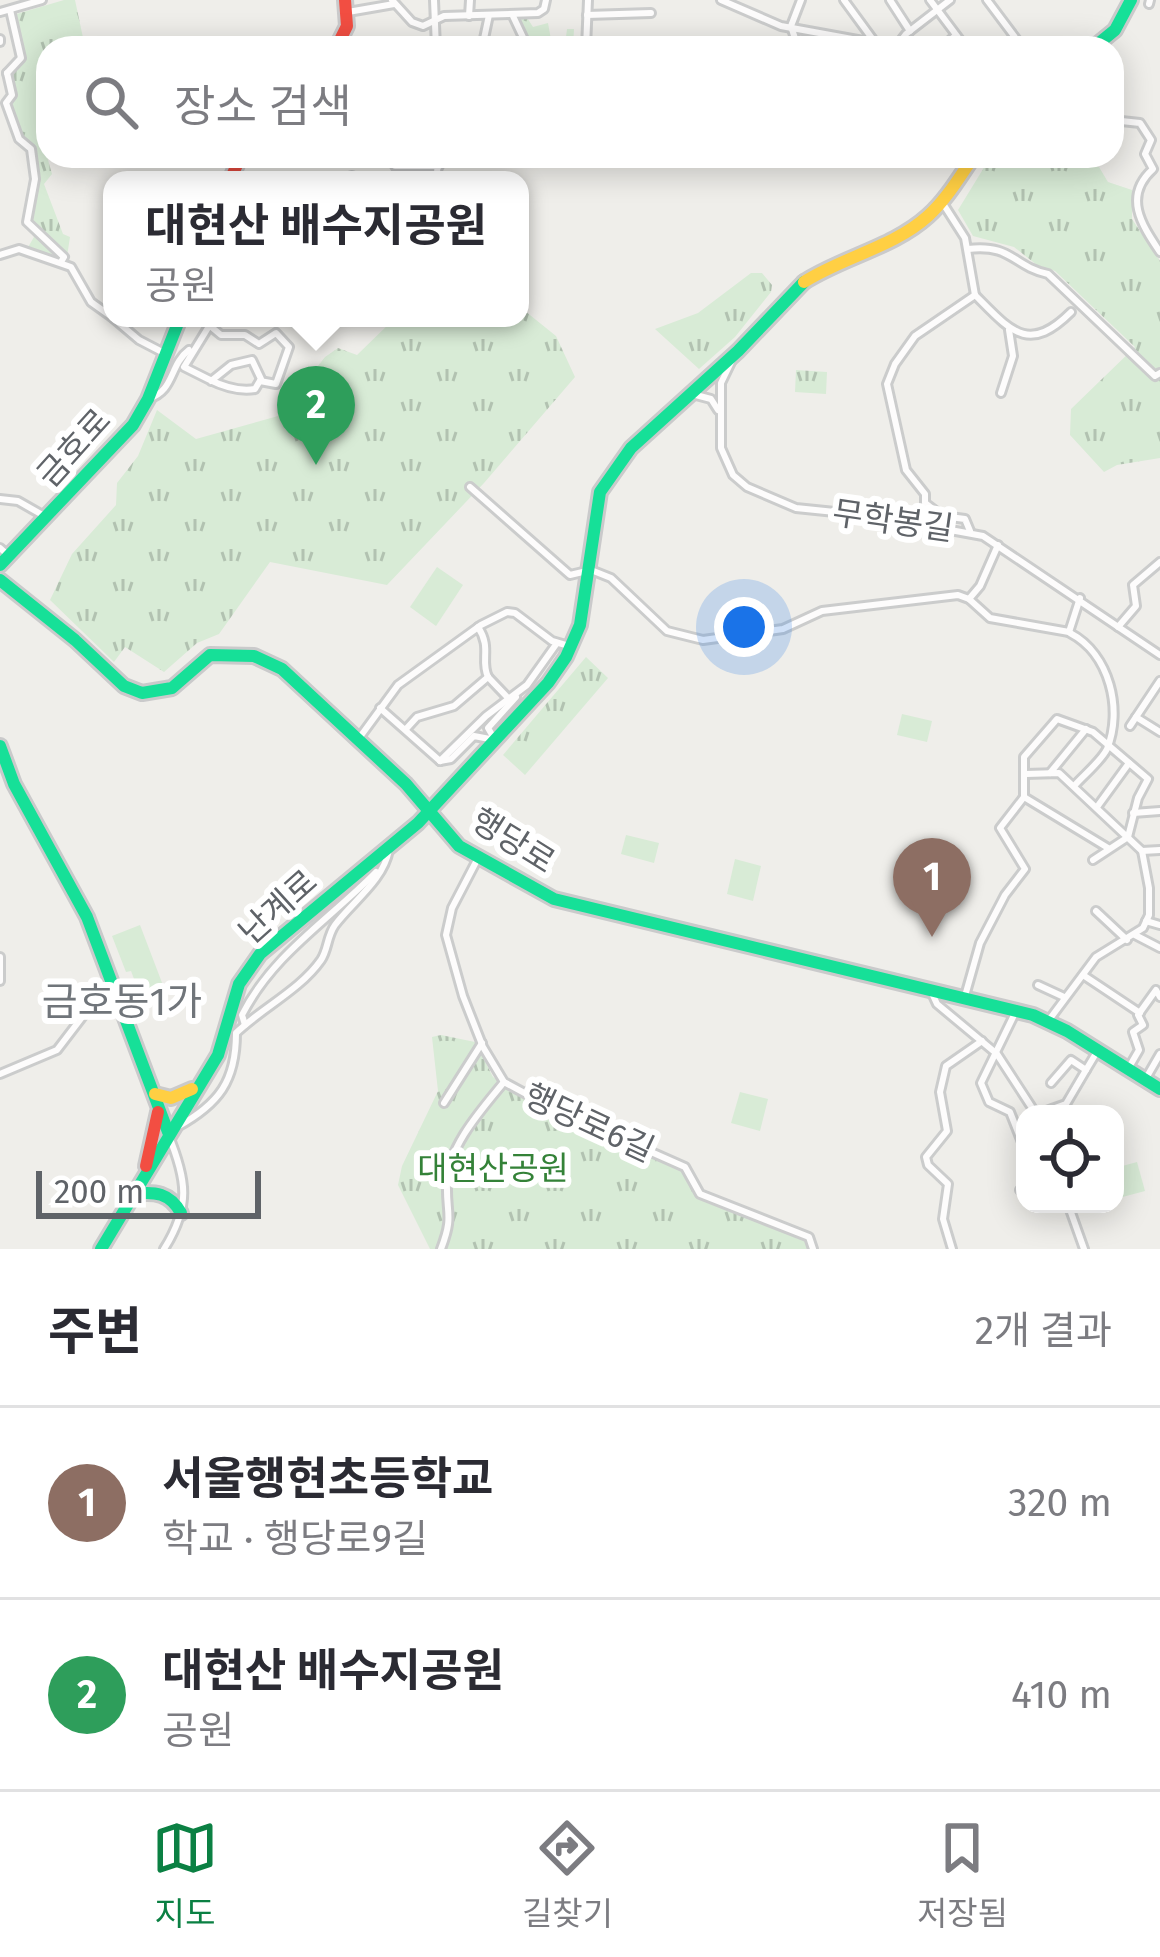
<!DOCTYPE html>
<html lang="ko">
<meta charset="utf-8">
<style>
:root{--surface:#fff;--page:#f2f2f3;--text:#2b2b33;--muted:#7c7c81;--line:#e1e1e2;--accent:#0b8043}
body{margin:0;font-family:"Fira Sans","Noto Sans KR",sans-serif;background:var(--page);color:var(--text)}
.controls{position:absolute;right:36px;bottom:36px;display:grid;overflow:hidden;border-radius:24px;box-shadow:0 6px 30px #0003}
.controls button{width:108px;height:108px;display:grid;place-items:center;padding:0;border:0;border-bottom:3px solid var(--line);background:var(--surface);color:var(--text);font:60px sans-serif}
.scale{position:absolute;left:36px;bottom:30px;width:225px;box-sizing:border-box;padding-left:12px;border:6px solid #5f6368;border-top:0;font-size:33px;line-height:42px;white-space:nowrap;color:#5f6368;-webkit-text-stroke:9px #fff;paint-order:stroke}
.you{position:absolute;left:744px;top:627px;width:42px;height:42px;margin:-30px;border:9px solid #fff;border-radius:50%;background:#1a73e8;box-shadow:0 0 0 18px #1a73e833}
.badge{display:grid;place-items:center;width:78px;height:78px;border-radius:50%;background:var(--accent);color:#fff;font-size:39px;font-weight:700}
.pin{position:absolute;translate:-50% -99px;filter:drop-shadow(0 3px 6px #0008)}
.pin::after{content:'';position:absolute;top:63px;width:42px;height:36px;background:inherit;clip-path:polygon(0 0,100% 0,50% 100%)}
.popup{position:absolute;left:103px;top:171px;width:426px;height:156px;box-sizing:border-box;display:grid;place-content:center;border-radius:24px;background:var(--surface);filter:drop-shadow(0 3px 9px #0005);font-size:39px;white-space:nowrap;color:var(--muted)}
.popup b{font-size:45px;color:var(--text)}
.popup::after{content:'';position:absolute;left:50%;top:100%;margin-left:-24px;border:24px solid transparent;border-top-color:var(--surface)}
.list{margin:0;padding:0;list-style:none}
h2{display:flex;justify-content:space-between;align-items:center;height:156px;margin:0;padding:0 48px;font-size:51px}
h2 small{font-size:39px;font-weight:400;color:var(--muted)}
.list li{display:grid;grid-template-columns:78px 1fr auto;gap:36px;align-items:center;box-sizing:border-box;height:192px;padding:0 48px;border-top:3px solid var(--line)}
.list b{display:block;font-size:45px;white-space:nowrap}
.list p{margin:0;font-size:39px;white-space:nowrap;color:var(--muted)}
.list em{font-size:39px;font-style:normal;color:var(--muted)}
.icon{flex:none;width:66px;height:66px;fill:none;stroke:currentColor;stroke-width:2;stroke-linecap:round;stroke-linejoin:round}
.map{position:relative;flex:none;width:1160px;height:1249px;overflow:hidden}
.search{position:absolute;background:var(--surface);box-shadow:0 6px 30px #0003;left:36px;right:36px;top:36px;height:132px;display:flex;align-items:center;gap:30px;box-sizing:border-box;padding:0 42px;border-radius:36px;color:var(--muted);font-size:45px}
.sheet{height:540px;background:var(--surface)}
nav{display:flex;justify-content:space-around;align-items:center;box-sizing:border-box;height:168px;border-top:3px solid var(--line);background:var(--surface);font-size:33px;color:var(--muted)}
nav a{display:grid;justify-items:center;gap:6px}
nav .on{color:var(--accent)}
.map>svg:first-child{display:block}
.grass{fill:#d8ebd6}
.park{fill:url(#park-tufts)}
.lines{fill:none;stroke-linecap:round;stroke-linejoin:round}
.street-casing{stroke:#cbcccc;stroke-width:12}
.fast-casing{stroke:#cacacb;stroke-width:18}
.slow-casing{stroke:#cacacb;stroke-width:18}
.jam-casing{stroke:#cacacb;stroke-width:18}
.street{stroke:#fdfcfc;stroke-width:6}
.fast{stroke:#16e098;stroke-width:12}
.slow{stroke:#ffcf43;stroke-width:12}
.jam{stroke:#f24e42;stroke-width:12}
.rail-casing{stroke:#e4e4e4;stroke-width:8}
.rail{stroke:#fff;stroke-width:3;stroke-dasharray:9;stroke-linecap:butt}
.labels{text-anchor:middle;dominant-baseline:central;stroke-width:12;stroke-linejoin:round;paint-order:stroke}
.street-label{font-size:33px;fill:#5f6368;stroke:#fff}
.park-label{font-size:33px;fill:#348238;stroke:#fff}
.quarter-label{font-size:39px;fill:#70757a;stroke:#fff}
</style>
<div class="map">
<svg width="1160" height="1249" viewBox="0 0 1160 1249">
<defs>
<pattern id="park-tufts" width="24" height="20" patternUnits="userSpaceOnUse" patternTransform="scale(3)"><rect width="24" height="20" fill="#d8ebd6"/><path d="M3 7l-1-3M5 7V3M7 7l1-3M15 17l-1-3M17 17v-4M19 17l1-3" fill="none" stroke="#b2c2b1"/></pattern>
</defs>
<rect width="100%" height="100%" fill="#efeeea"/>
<!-- grass -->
<g class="grass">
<polygon points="437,567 463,585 436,626 410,607"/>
<polygon points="902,714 932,721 927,742 897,735"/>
<polygon points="626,835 659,843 654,863 621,854"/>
<polygon points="735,859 761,866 753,901 727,894"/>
<polygon points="140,925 164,988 141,997 131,971 126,972 112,936"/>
<polygon points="740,1092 768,1099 760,1131 731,1123"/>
<polygon points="1137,1162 1145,1191 1115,1199 1115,1168"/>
</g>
<!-- park -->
<g class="park">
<polygon points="64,0 75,0 85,47 48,48 48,110 39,128 52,174 44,184 63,234 70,237 66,263 27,249 34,237 23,221 37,178 32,148 21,138 8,104 15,95 9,74 23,58 13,15"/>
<polygon points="517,16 526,16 533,27 548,23 552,45 565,45 567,29 574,29 573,48 532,48"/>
<path d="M991,156c37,0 71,4 108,11l9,15 24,8v29l28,42v197l-43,7 -13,7 -34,-37 1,-26 64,-62 -80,-76 -18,-6 -23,-18 -41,-11 -15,-26z"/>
<polygon points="751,273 762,273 772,285 771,292 735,337 699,369 655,329 698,313"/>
<polygon points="520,307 556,336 575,377 484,483 387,585 270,562 219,634 197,643 164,672 125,647 114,662 50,600 72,554 116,505 117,483 138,456 157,410 196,439 278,416 325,357 338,348 357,355 395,318 520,318"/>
<polygon points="796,370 827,372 826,394 795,392"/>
<polygon points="586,657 608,678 525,775 503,755"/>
<polygon points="441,1035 475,1042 493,1077 512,1091 680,1168 697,1197 806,1240 810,1249 430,1249 398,1185 402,1166 438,1091 432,1037"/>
</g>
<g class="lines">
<defs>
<g id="street">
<polyline points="392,0 412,22 423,26 444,16 538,13 544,9 546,0"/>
<polyline points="434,0 436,48"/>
<polyline points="721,0 781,26 896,47"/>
<polyline points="844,0 874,41"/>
<polyline points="890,0 910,31"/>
<polyline points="930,0 966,48"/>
<polyline points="987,0 1023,48"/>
<polyline points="1149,4 1150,0"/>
<polyline points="0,12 42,0"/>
<polyline points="348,12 394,4"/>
<polyline points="512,14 528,48"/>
<polyline points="587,15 651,13"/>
<polyline points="469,16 470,0"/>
<polyline points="0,39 0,42"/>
<polyline points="482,48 489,15"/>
<polyline points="586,48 588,0"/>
<polyline points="798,48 791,26 801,0"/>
<polyline points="895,48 906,34 950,0"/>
<polyline points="942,48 955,36"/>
<polyline points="7,73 12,95 6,103 19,139 31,149 35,179 27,222 64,257 61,262"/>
<polyline points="7,73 21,58 10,10"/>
<path d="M1112,120l28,3 11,17 -6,14 8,15c-30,27 -12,55 7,83"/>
<polyline points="395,166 439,166"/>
<polyline points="339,180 352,176 362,180"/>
<polyline points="436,180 439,156"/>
<polyline points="942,202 965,238 975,295"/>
<path d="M968,249c45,-5 44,17 80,25l107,102 5,-3"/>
<polyline points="0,255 19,249 71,267 91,302 112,317"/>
<path d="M975,295c35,35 53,60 96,17"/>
<polyline points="113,318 139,340 164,353"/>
<polyline points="209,325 221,335 245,335 259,344 276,333 289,347 276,384 260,381"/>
<polyline points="735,354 721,383 721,448 733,475 747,487 796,508 874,516 983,536 1160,655"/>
<path d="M211,381l20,-16 21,-5 9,19 -6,10c-17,3 -33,-3 -47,-10l-24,-12 30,-49"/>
<polyline points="1001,393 1013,356 1009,330"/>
<polyline points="692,394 711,399 718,410"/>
<path d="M148,399c27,-8 21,-34 41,-49"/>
<polyline points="470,487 570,575 591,570 611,578 667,631 703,640 783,629 822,611 958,595 969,599 990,618 1069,632 1080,598"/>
<polyline points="0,499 18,501 46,517"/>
<polyline points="970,531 965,519 942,516 925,503 925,494 906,470 887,384 895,364 915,336 975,295"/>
<polyline points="0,548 9,556"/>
<polyline points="969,599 980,586 998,545"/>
<path d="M478,627c14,21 2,33 10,50"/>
<polyline points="1118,627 1136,606 1133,585 1160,562"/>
<path d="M1070,633c40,21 53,77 37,116 -6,12 -23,26 -32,36"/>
<polyline points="488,677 509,699"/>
<polyline points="380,708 440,761"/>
<polyline points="1136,717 1160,732"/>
<polyline points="1130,726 1160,681"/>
<polyline points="406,729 417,717 454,706 488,677"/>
<polyline points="357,741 398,685 481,625 507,612 515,613 552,641 569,646"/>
<polyline points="440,761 486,716 527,685 557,643"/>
<polyline points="440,761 451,759 474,736 495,740 488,728 516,697"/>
<polyline points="1050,773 1086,729"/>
<polyline points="1026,774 1059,773 1142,851 1160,850"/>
<polyline points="1024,797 1108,848"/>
<polyline points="1097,807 1129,763"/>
<polyline points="1133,813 1160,811"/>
<polyline points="478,858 452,908 446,935 463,996 483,1047 504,1082 554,1109 685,1167 700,1194 809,1237 813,1249"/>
<polyline points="1096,911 1127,940"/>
<polyline points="1146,921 1160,925"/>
<polyline points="1135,935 1160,948"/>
<polyline points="0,957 0,981"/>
<polyline points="1083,975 1140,1013"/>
<polyline points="1038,985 1064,997"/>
<polyline points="931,991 937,1004 997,1054 1036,1114"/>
<polyline points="965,996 980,943 1005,895 1025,869 1000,828 1024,797 1024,757 1057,719 1093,732 1148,779 1138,798 1128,837 1093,860"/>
<polyline points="1016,1011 981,1083 989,1102 1010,1112 1025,1150"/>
<polyline points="1049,1020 1096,957 1143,928 1149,915 1149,888 1142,851"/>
<path d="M245,1025l-3,-10c31,-61 87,-95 134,-143"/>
<polyline points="1128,1069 1139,1050 1133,1032 1143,1025 1138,1015 1156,990 1160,997"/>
<polyline points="0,1074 57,1050 112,978"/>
<polyline points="1145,1080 1160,1054"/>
<polyline points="1051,1083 1071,1060 1086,1070 1098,1050"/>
<polyline points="444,1103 482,1043"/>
<polyline points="1038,1114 1066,1104 1086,1070"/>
<path d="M177,1127c42,-23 59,-46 59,-94 26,-25 64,-43 85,-73 7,-10 6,-24 14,-35 18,-24 48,-44 54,-75"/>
<polyline points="1020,1190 1025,1188"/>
<polyline points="1068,1204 1084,1249"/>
<path d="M164,1249c27,-43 23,-69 4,-115"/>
<path d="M441,1249c13,-34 5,-34 6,-66 1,-37 35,-74 57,-101"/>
<polyline points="952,1249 943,1219 948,1184 928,1165 926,1157 947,1131 940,1092 946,1066 982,1041"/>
</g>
<g id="fast">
<polyline points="1093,48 1115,30 1131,0"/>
<polyline points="0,565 133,425 148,399 180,318"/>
<polyline points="0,580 75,640 124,686 142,693 172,688 210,655 254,656 282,669 406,784 459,846 554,899 1033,1015 1067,1031 1160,1089"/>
<polyline points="0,746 14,784 87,917 168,1132"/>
<path d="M133,1194c22,-3 37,-1 48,19"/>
<polyline points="101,1249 218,1055 239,984 260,954 418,823 548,683 566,657 580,625 600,492 631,448 738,351 804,282"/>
</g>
<g id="slow">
<path d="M804,282c39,-25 90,-35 124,-66 19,-17 32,-40 46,-60"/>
<polyline points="155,1094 171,1098 192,1089"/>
</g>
<g id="jam">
<polyline points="336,48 347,26 345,0"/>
<polyline points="230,180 241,156"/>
<polyline points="146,1166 158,1112"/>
</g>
</defs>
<!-- street casing -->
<use href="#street" class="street-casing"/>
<!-- fast casing -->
<use href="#fast" class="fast-casing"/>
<!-- slow casing -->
<use href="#slow" class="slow-casing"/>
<!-- jam casing -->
<use href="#jam" class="jam-casing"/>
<!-- street -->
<use href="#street" class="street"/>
<!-- fast -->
<use href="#fast" class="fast"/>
<!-- slow -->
<use href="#slow" class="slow"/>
<!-- jam -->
<use href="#jam" class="jam"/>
<defs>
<polyline id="rail" points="446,177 449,180"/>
</defs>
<!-- rail casing -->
<use href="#rail" class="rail-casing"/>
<!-- rail -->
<use href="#rail" class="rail"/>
</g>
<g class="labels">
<!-- street labels -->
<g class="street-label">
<text transform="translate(74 448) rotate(-48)">금호로</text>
<text transform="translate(893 521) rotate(8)">무학봉길</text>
<text transform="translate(513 841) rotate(32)">행당로</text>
<text transform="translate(278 907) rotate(-42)">난계로</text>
<text transform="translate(589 1123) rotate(25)">행당로6길</text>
</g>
<!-- park labels -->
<g class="park-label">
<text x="493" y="1169">대현산공원</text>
</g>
<!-- quarter labels -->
<g class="quarter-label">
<text x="122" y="1002">금호동1가</text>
</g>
</g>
</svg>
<div class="controls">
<button><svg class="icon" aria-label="locate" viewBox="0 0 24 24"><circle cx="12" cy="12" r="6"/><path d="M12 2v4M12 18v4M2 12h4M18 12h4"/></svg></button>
</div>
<div class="scale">200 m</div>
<div class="you"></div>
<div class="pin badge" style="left:932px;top:937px;background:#8d6e63">1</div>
<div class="pin badge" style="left:316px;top:465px;background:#2e9e5b">2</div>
<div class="popup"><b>대현산 배수지공원</b>공원</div>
<div class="search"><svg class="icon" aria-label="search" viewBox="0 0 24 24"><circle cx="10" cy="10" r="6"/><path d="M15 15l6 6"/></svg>장소 검색</div>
</div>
<section class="sheet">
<h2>주변<small>2개 결과</small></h2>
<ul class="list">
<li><span class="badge" style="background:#8d6e63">1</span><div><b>서울행현초등학교</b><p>학교 · 행당로9길</p></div><em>320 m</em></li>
<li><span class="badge" style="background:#2e9e5b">2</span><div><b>대현산 배수지공원</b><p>공원</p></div><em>410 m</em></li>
</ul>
</section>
<nav>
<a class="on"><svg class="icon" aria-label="map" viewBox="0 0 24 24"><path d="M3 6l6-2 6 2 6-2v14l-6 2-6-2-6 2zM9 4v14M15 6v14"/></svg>지도</a>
<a><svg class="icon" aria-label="directions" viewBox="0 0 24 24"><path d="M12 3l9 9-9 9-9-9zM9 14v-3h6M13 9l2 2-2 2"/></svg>길찾기</a>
<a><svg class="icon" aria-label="saved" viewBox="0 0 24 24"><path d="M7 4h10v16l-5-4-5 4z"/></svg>저장됨</a>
</nav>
